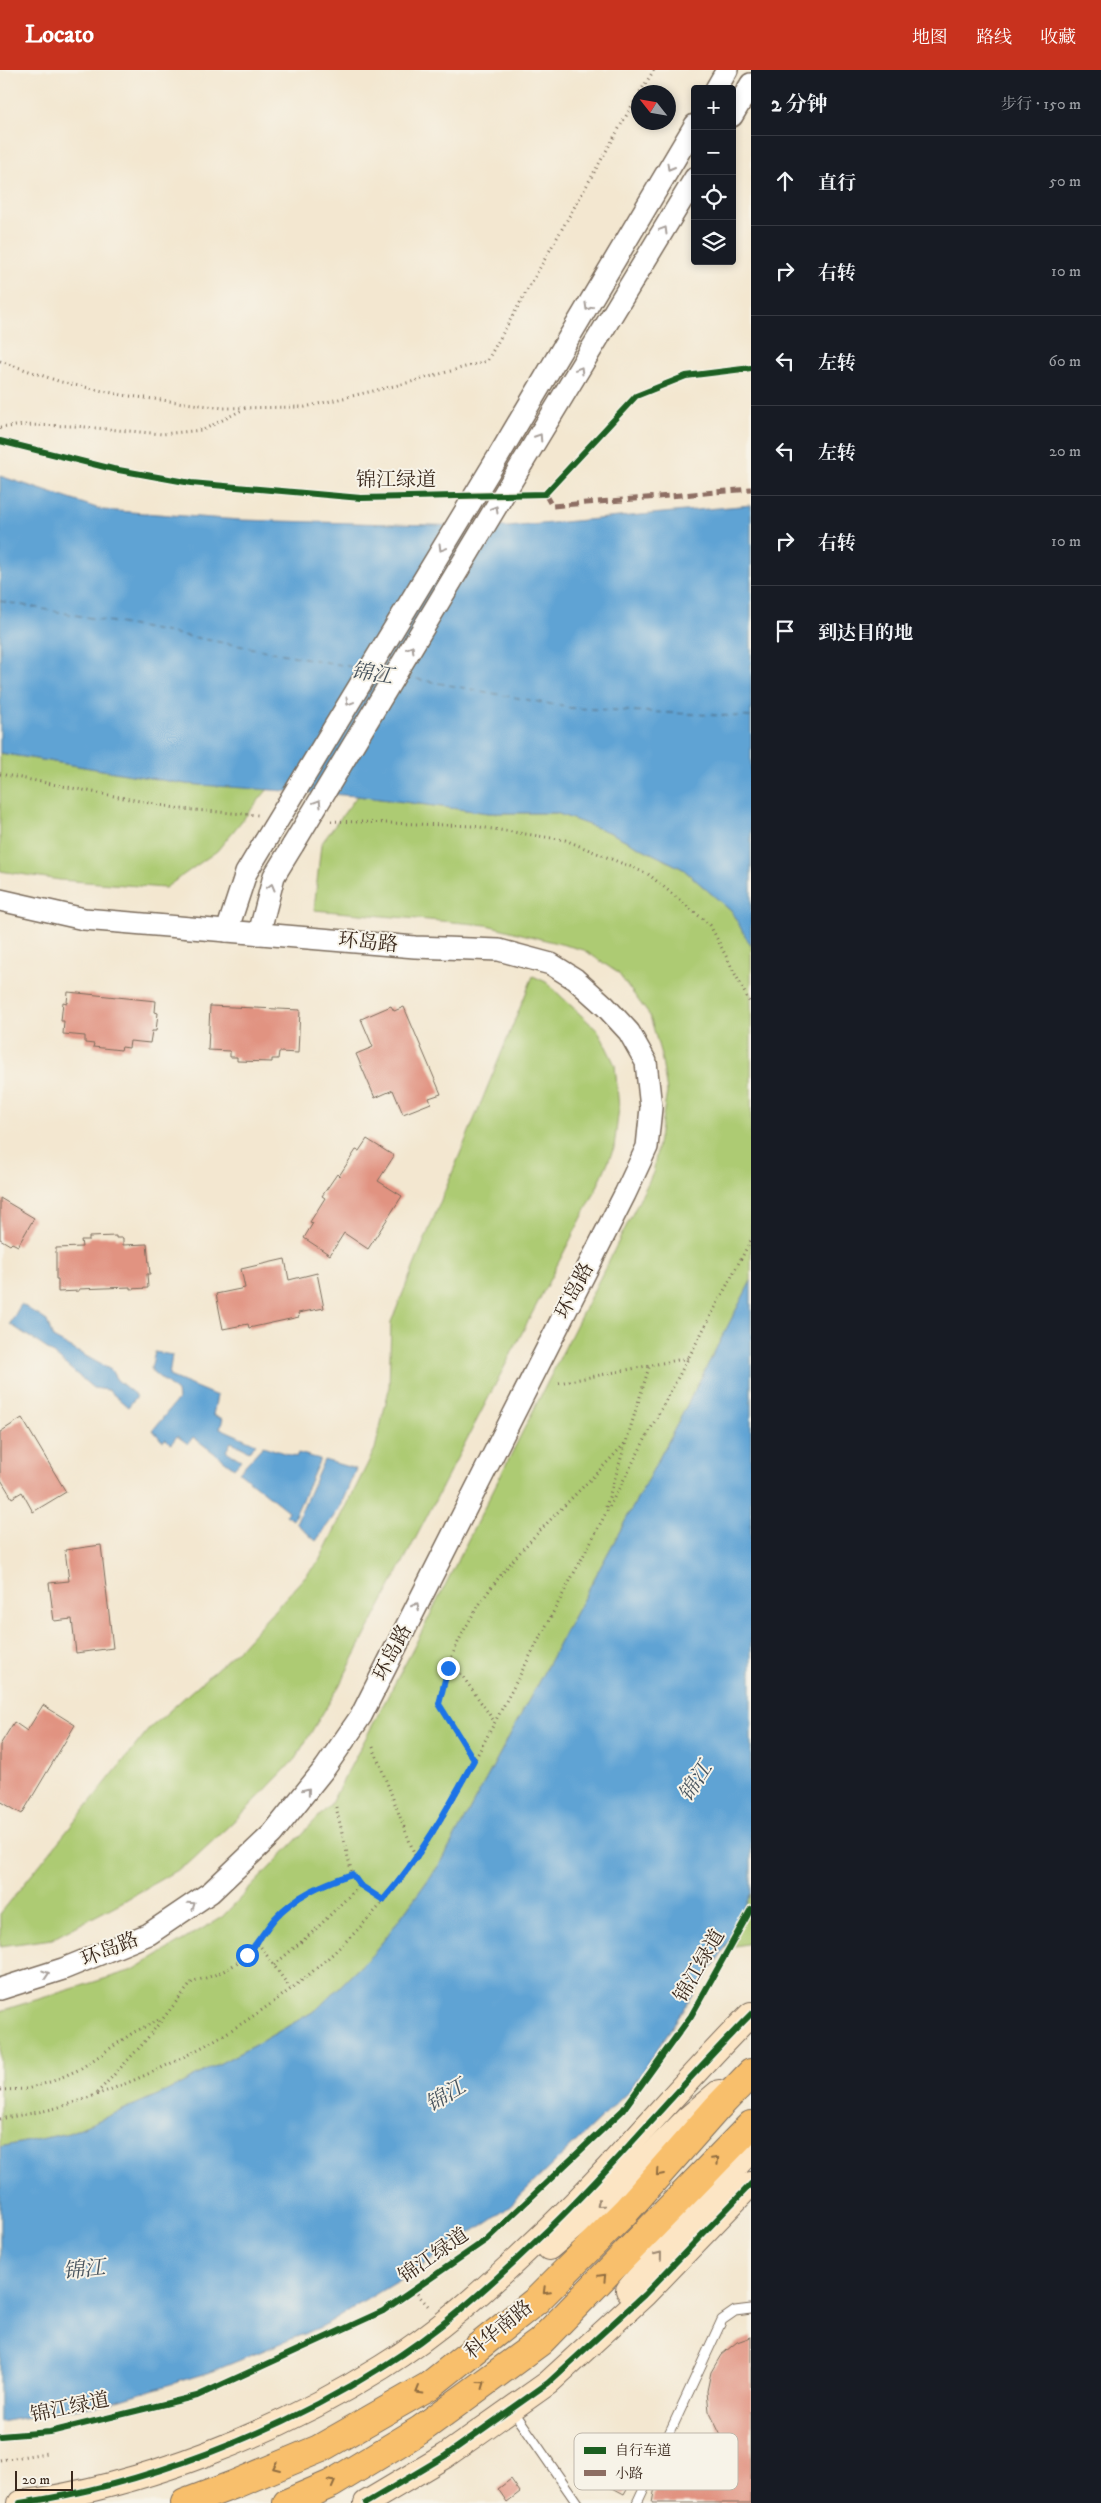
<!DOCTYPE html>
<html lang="zh">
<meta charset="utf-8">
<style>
:root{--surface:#171b24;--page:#20242c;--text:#f1f3f6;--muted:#9ea1a6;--line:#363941;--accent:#c8321e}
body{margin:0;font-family:"IM FELL DW Pica","Noto Serif SC",serif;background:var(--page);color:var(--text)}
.controls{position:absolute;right:15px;top:15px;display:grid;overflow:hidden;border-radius:5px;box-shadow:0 2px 8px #0003}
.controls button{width:45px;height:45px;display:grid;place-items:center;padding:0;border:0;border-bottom:1px solid var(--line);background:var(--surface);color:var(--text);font:25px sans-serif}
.compass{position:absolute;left:631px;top:15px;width:45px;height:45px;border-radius:50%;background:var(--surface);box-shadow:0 2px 8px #0003;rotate:301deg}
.scale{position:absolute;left:15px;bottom:12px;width:58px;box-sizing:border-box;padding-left:5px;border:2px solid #3b2a1e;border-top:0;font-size:14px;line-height:18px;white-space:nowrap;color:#3b2a1e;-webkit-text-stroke:4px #f7f3e8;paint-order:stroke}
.stop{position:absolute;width:15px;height:15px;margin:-11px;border:4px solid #1a73e8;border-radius:50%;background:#fff}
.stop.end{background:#1a73e8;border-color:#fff;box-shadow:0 1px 5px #0008}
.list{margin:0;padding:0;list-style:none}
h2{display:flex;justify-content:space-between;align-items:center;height:65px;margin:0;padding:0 20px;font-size:21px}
h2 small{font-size:16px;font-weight:400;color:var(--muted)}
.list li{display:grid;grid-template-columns:32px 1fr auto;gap:15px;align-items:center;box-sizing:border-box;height:90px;padding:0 20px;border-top:1px solid var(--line)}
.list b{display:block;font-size:19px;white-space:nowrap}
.list em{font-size:16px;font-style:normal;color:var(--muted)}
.icon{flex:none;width:28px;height:28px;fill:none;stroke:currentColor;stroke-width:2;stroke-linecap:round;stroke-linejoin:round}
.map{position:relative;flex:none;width:751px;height:2433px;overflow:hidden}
header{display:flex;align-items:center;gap:30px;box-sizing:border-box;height:70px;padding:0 25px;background:var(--accent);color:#fff}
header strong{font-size:24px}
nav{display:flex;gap:28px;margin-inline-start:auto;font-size:18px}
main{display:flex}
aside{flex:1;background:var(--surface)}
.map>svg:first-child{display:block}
.green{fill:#adcb73;stroke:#747a48}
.water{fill:#5fa3d4;stroke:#4d6679}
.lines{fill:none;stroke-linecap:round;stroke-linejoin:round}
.ferry{stroke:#48545e;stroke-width:1;stroke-dasharray:6 5;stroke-linecap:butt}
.building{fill:#e19381}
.service-casing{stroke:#7b6c5c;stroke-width:11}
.tertiary-casing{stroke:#7b6c5c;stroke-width:24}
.secondary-casing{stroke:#7b6c5c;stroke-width:26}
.trunk-casing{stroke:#7b6c5c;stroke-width:30}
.path{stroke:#7b6c5c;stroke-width:3;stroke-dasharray:1 4;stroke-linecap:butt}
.service{stroke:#fff;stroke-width:9}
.tertiary{stroke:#fff;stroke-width:21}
.secondary{stroke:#fce5c4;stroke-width:24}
.trunk{stroke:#f8bf6c;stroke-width:28}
.tertiary-bridge-casing{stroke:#7b6c5c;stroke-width:24;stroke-linecap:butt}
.tertiary-bridge{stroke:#fff;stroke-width:21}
.quiet{stroke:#8d6e63;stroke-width:5;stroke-dasharray:10 5;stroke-linecap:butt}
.cycleway-casing{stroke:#f7f3e8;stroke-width:9}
.cycleway{stroke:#1b5e20;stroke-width:6}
.oneway{stroke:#a79f9a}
.oneway2{stroke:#906d41}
.oneway3{stroke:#9c8871}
.route{stroke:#1a73e8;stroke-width:6}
.labels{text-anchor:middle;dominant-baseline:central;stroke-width:4;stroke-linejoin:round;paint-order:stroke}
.street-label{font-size:20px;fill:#3b2a1e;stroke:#f7f3e8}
.water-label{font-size:21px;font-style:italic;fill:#48545e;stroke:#f7f3e8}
.key{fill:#f7f3e8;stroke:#bfb7ab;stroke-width:1}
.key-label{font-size:14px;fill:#3b2a1e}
</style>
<header>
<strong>Locato</strong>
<nav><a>地图</a><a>路线</a><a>收藏</a></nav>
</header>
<main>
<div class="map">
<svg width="751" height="2433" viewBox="0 0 751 2433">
<rect width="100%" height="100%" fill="#f7f3e8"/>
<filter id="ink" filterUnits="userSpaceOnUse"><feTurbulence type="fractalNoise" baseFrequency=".02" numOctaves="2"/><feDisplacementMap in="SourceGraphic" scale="10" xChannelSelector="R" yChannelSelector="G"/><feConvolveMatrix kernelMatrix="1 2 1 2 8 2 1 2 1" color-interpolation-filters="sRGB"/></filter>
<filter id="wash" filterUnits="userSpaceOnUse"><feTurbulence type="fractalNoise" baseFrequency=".0096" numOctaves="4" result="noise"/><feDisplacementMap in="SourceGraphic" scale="20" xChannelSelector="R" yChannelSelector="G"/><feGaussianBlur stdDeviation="1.12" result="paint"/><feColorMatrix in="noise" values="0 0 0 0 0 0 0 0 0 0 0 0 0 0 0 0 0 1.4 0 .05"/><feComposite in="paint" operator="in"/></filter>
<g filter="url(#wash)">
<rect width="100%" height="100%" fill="#f3e7d0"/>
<!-- green -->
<g class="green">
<polygon points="0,683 186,714 268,719 217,781 165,818 60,810 0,801"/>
<polygon points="357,726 489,743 556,743 611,763 683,799 731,841 751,876 751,1211 670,1368 442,1791 375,1882 316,1940 255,1975 167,2021 69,2063 0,2077 0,1941 133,1900 222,1847 330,1735 413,1579 653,1103 667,1022 661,985 650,946 618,903 584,880 487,855 314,840 321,774"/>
<polygon points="533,906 546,912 599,962 615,995 619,1038 614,1078 594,1124 338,1618 295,1689 249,1737 189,1793 122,1832 52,1869 0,1876 0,1844 149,1659 240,1578 319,1491 375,1379 389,1319 391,1252"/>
<polygon points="751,1823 751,1873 725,1878"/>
</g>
<!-- water -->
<g class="water">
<polygon points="0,406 103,440 240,450 508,457 751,435 751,876 731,841 683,799 611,763 556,743 489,743 357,726 186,714 0,683"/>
<polygon points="751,1211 751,1823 725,1878 629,2021 505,2140 419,2198 323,2256 211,2302 108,2333 0,2352 0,2077 69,2063 167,2021 255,1975 316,1940 375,1882 442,1791 670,1368"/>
<polygon points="21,1234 47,1251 53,1268 111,1300 117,1310 137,1326 128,1337 108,1320 93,1318 46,1278 10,1254"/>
<polygon points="155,1282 172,1285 169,1306 217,1326 213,1345 223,1349 220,1358 256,1374 249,1381 231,1372 226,1381 241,1390 234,1398 193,1367 188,1374 177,1366 171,1374 166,1369 162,1371 153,1360 178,1329 177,1322 153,1302 151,1298"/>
<polygon points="263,1376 296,1387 298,1383 320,1389 293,1450 286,1445 288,1441 239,1402"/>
<polygon points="324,1390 356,1399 339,1439 316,1471 296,1453"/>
</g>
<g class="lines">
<!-- ferry -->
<g class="ferry">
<polyline points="0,531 358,598"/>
<polyline points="406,607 571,638 751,647"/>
</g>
</g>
<g id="blocks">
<!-- building -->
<g class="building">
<polygon points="68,922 156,931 155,942 158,943 156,961 152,961 150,973 130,971 129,978 122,977 121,980 93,977 94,974 85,973 85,966 63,964 64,951 61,951 63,932 67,933"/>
<polygon points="210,936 300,940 298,983 279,982 278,989 272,989 272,992 237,991 237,987 230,987 230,981 208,980"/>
<polygon points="391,936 394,941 404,937 441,1024 429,1028 431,1033 403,1044 393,1020 375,1028 356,984 373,977 361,949"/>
<polygon points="367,1069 394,1086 378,1111 402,1126 368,1179 344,1163 330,1185 304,1168 313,1153 310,1152 325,1128 322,1126 337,1104 339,1106 356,1080 359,1081"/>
<polygon points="0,1128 34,1148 18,1176 12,1173 10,1175 0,1169"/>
<polygon points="116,1166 116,1168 123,1168 123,1175 147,1174 150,1204 147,1204 148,1218 130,1219 130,1217 79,1219 79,1221 58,1222 58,1209 56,1209 56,1178 82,1177 81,1170 89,1170 89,1167"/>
<polygon points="285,1189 289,1210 317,1203 324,1238 298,1243 299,1247 249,1258 248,1254 223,1259 216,1224 245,1218 241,1199"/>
<polygon points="22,1348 66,1422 33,1442 22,1422 12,1428 0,1408 0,1362"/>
<polygon points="101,1475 113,1578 76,1583 72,1549 54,1551 49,1513 69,1511 65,1480"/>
<polygon points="43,1635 75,1655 22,1744 0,1731 0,1675 14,1652 27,1661"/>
<polygon points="751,2267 751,2433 652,2433 655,2417 666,2400 681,2387 699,2380 728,2380 709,2341 707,2321 711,2302 721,2285 737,2272"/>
<polygon points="617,2397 634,2406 624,2424 607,2415"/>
<polygon points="511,2409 520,2422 507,2432 498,2419"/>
</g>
</g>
</g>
<g filter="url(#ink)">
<use href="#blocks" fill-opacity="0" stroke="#7b6c5c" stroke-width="1"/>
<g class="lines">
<defs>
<g id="service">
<polyline points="512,2339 577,2433"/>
<polyline points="637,2433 722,2250 735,2241 751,2239"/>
</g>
<g id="tertiary">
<polyline points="716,19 727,0"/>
<polyline points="732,46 751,14"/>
<polyline points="495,392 695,55"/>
<polyline points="523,392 695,108"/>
<polyline points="0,830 84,849 415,877 499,880 551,894 575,909 605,936 629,962 646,992 651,1038 647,1077 625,1124 361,1646 325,1698 272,1764 211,1822 149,1864 63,1899 0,1919"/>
<polyline points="227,861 246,803 264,773"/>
<polyline points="259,864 274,806 293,775"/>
</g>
<g id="secondary">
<polyline points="549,2178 618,2119 687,2049 719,2022"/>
<polyline points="628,2220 702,2132 751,2080"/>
<path d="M20,2433c122,-17 258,-70 362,-136 55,-34 104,-78 151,-123 77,-72 143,-155 218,-230"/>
<polyline points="366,2433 445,2386 548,2313 644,2225 751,2114"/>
</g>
<g id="trunk">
<polyline points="185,2433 233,2415 319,2379 429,2316 537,2230 626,2141 717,2038 751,2003"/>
<polyline points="287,2433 331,2414 420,2360 540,2272 751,2055"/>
</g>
</defs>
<!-- service casing -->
<use href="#service" class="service-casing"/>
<!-- tertiary casing -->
<use href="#tertiary" class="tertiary-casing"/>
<!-- secondary casing -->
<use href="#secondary" class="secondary-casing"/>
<!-- trunk casing -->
<use href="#trunk" class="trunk-casing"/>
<!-- path -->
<g class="path">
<polyline points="640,22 654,0"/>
<polyline points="0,291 61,312 122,325 224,338 305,337 411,312 487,291 638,25"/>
<polyline points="0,358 23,355 74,356 162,364 203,360 246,338"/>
<polyline points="0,704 181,739 258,745"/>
<polyline points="331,751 473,756 565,770 648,804 710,855 751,935"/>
<polyline points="559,1313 688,1288"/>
<polyline points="606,1437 650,1294"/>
<polyline points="452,1591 494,1651"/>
<polyline points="373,1677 416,1788"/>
<path d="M474,1690l-35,-56c3,-12 5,-25 9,-37 32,-92 115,-155 178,-225"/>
<polyline points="336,1737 352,1804 360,1815 383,1830"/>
<polyline points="258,1873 290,1918"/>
<polyline points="274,1895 315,1860 360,1815"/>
<polyline points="0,2020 27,2019 53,2011 80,1999 134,1962 161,1949"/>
<path d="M97,2023l44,-47 52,-65c27,-5 47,-17 65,-38 6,-8 11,-18 18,-25 21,-23 47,-34 76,-44"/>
<path d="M0,2049c18,-4 38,-6 56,-11 132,-39 256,-116 342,-224 32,-40 56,-87 81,-132l272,-512"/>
<polyline points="414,2220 430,2238"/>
<polyline points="0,2390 47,2383"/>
</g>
<!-- service -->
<use href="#service" class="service"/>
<!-- tertiary -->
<use href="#tertiary" class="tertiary"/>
<!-- secondary -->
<use href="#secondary" class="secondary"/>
<!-- trunk -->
<use href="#trunk" class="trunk"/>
<defs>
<g id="tertiary-bridge">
<polyline points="264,773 495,392"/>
<polyline points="293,775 523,392"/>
</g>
</defs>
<!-- tertiary-bridge casing -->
<use href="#tertiary-bridge" class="tertiary-bridge-casing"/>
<!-- tertiary-bridge -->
<use href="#tertiary-bridge" class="tertiary-bridge"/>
<!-- quiet -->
<polyline class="quiet" points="545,424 552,436 751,419"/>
<defs>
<g id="cycleway">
<polyline points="0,371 113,399 191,413 361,428 545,424 636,326 686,306 751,298"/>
<polyline points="0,2366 50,2362 197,2326 383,2241 486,2170 623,2040 691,1946 751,1839"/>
<path d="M20,2433c122,-17 258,-70 362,-136 55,-34 104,-78 151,-123 77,-72 143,-155 218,-230"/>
<polyline points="366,2433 445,2386 548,2313 644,2225 751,2114"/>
</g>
</defs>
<!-- cycleway casing -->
<use href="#cycleway" class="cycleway-casing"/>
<!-- cycleway -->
<use href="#cycleway" class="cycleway"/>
</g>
<!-- one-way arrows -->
<defs><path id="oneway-chevron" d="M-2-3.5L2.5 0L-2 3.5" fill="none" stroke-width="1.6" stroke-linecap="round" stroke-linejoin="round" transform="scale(1.25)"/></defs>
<g class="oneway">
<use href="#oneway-chevron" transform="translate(670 97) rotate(120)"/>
<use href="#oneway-chevron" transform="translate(664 160) rotate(-59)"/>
<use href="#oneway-chevron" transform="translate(588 237) rotate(120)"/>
<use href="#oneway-chevron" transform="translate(580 300) rotate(-59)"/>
<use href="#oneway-chevron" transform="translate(539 367) rotate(-57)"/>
<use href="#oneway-chevron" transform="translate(495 439) rotate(-59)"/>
<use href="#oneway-chevron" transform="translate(442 478) rotate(121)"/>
<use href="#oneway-chevron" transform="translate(411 579) rotate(-59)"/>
<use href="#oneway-chevron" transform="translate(349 632) rotate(121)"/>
<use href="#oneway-chevron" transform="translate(318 733) rotate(-59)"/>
<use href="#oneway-chevron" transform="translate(271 817) rotate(-75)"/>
<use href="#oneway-chevron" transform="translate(416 1536) rotate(-63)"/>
<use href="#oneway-chevron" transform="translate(307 1721) rotate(-51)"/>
<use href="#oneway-chevron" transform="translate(192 1835) rotate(-35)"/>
<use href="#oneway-chevron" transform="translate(46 1904) rotate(-18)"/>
</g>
<g class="oneway2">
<use href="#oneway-chevron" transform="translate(716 2090) rotate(-46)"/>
<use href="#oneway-chevron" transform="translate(659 2103) rotate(131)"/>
<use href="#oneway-chevron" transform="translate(603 2207) rotate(-46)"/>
<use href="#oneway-chevron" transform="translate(546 2221) rotate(135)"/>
<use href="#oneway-chevron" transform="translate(482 2314) rotate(-36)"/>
<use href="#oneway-chevron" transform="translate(419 2321) rotate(150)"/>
<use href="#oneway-chevron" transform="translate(276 2397) rotate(157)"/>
<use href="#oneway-chevron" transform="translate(332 2413) rotate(-28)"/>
</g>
<g class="oneway3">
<use href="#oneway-chevron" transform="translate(600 2134) rotate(139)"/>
<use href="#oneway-chevron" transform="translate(659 2185) rotate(-51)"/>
</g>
</g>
<g class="lines" filter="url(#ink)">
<!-- route -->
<path class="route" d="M247,1885c10,-12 18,-25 28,-37 21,-23 48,-34 77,-44l8,11 23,15c37,-42 64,-91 91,-140l-35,-56 9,-36"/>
</g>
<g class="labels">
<!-- street labels -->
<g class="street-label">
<text x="396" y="410">锦江绿道</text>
<text transform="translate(368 873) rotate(5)">环岛路</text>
<text transform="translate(575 1221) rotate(-63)">环岛路</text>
<text transform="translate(393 1583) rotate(-63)">环岛路</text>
<text transform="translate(110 1880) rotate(-22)">环岛路</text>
<text transform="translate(700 1896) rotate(-60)">锦江绿道</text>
<text transform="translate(434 2186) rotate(-35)">锦江绿道</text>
<text transform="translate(499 2260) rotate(-39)">科华南路</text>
<text transform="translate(70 2338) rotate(-12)">锦江绿道</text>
</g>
<!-- water labels -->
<g class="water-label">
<text transform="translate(372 604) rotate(9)">锦江</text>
<text transform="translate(696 1712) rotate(-57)">锦江</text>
<text transform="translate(446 2026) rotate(-31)">锦江</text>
<text transform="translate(84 2200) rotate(-6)">锦江</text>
</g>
</g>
<!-- legend -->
<rect x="574" y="2363" width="164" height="57" rx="8" class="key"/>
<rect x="584" y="2377" width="22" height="7" fill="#1b5e20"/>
<rect x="584" y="2400" width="22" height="6" fill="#8d6e63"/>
<g class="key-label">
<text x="615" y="2385">自行车道</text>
<text x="615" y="2408">小路</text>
</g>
</svg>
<div class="controls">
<button>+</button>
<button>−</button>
<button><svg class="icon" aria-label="locate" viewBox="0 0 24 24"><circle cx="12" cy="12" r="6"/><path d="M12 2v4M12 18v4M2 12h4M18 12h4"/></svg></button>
<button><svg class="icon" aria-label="layers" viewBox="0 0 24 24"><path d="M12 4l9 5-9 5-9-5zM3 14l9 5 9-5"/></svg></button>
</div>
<svg class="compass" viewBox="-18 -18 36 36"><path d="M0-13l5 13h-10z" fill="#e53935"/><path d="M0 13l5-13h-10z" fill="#9ea1a6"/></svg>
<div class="scale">20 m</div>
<div class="stop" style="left:247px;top:1885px"></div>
<div class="stop end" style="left:448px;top:1598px"></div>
</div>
<aside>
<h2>2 分钟<small>步行 · 150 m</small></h2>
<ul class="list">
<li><svg class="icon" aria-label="ahead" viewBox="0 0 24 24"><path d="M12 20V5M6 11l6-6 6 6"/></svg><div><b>直行</b></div><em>50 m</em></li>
<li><svg class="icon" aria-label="right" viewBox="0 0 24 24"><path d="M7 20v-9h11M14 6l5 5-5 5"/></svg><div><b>右转</b></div><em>10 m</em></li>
<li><svg class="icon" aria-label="left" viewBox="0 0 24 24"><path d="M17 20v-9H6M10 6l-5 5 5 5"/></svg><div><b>左转</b></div><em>60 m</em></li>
<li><svg class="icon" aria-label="left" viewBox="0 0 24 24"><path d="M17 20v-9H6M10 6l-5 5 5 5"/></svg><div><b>左转</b></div><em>20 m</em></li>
<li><svg class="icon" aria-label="right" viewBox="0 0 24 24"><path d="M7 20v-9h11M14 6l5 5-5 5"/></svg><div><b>右转</b></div><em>10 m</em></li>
<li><svg class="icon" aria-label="arrive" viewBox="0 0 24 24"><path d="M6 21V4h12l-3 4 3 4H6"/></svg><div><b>到达目的地</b></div></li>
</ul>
</aside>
</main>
